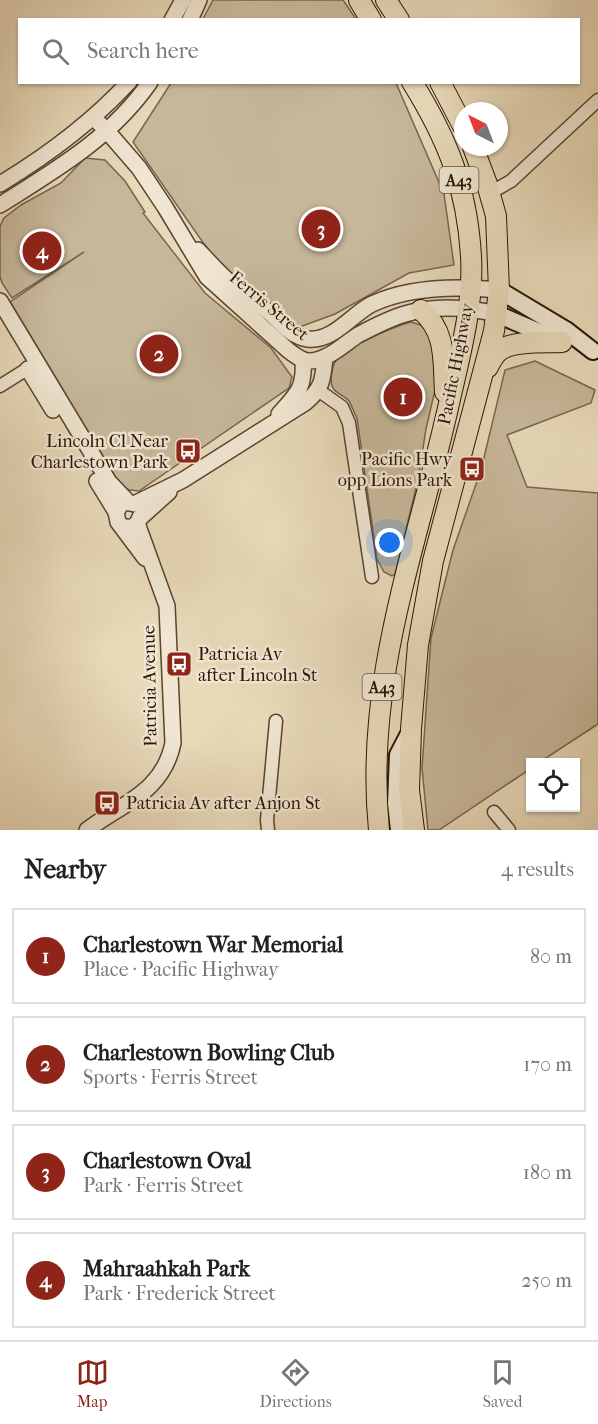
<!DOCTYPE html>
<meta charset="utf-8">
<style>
:root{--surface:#fff;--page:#f2f2f2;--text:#222;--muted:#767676;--line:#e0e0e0;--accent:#8f2418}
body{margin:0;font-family:"IM FELL French Canon",serif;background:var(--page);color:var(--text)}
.controls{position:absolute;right:18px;bottom:18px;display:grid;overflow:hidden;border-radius:0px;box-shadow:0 2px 4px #0004}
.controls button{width:54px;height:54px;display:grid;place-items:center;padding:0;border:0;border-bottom:2px solid var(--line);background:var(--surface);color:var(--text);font:30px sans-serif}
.compass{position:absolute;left:454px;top:102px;width:54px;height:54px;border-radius:50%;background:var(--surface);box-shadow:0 2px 4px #0004;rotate:318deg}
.you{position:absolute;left:390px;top:543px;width:21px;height:21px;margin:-15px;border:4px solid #fff;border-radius:50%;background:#1a73e8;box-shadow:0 0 0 9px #1a73e833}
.badge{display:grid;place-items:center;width:39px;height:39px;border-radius:50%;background:var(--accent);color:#fff;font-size:20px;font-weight:700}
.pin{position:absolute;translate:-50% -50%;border:3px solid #fff;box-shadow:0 2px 6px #0006}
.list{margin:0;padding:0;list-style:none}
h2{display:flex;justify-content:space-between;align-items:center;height:78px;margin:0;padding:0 24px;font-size:26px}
h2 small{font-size:20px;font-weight:400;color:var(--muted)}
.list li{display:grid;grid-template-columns:39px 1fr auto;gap:18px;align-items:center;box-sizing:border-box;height:96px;margin:0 12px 12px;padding:0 12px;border:2px solid var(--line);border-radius:0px}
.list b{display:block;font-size:22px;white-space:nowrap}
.list p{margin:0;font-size:20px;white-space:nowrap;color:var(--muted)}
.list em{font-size:20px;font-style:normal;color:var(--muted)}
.icon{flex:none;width:33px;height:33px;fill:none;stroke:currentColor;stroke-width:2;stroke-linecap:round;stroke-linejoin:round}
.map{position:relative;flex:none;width:598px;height:830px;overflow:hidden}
.search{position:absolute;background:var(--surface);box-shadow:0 2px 4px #0004;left:18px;right:18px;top:18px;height:66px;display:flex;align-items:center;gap:15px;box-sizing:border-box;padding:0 21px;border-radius:0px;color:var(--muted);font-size:22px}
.sheet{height:510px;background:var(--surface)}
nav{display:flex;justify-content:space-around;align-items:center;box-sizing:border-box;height:84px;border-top:2px solid var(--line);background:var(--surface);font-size:16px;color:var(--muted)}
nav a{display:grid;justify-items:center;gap:3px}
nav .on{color:var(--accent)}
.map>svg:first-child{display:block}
.green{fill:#c7b79a;stroke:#78644e;stroke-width:1.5}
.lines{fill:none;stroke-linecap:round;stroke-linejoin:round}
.minor-casing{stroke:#58442f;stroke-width:15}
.tertiary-casing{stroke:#58442f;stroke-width:18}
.secondary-casing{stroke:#281201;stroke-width:20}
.trunk-casing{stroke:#281201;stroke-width:22}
.minor{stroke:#f0e6d2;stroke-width:12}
.tertiary{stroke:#f0e6d2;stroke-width:15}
.secondary{stroke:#f0e6d2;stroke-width:16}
.trunk{stroke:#e8d9b9;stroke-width:20}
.labels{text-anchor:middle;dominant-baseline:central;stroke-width:5;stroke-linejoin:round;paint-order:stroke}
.shield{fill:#f0e6d2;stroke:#645240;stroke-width:1.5}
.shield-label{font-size:16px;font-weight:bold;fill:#281201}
.street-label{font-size:18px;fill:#281201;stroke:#f0e6d2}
.poi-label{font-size:18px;fill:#281201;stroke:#f0e6d2;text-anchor:end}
</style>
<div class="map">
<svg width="598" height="830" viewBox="0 0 598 830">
<rect width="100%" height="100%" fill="#e8d9b9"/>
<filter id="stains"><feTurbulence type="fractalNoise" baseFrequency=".00333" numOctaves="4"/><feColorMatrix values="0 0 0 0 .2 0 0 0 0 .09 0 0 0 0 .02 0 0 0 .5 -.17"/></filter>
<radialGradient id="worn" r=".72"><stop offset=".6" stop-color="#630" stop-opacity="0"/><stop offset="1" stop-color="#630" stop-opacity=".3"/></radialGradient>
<!-- green -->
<g class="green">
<polygon points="213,0 343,0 356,19 203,19"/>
<polygon points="171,83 396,83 444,194 454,265 409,273 335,314 297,328 220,267 133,142"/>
<polygon points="85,158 105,160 125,181 145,212 143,213 205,293 271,348 292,377 289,388 139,491 129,490 117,482 10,302 84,252 12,298 2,283 0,276 0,226 4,218 21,205 61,183"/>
<path d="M411,322l16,5 9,24 -1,39 -9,39 -8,51 -23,94 -3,2 -8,-4 -7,-13 -20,-141c-3,-5 -5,-12 -8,-17 -5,-6 -15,-8 -17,-15 -2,-7 0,-21 5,-27 11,-13 56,-32 74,-37z"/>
<polygon points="535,361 595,390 591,403 507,435 527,487 598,493 598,724 540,762 530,762 530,769 439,830 428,830 422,768 431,638 453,550 481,470 505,370"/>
</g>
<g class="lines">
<defs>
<g id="minor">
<polyline points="490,193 511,181 598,100"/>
<polyline points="0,386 35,364"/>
<polyline points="318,390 342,407 349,423 372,577"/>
<polyline points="494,812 509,830"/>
<polyline points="268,830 267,820 276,721"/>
</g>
<g id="tertiary">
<polyline points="172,20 183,0"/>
<polyline points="190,20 199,0"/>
<path d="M94,118l13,13 32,37 26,39 42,70 82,74c6,4 13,10 20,10 18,0 35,-17 49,-26 15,-8 30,-16 47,-21 30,-9 61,-7 92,0"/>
<path d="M0,184c48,-29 91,-61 129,-102"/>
<path d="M0,205c57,-36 111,-67 150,-123"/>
<path d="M198,250c14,15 27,30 43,42 10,8 20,14 30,22 11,10 21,23 37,25 25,3 44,-25 64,-35 38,-18 86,-18 127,-14"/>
<polyline points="0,301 109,482 129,503"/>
<polyline points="28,369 53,410"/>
<path d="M279,414c18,-20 26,-26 24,-54"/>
<polyline points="97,481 116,512"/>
<path d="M134,504l49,-24 122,-77c18,-15 18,-24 20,-46"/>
<polyline points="120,506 116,512 118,522 145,558"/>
<polyline points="140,518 169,492"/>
<path d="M122,526c9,3 16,0 18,-9"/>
<path d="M87,830c36,-27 76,-38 86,-87l-6,-137 -30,-83"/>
</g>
<g id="secondary">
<polyline points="499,290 566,330 593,351"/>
<polyline points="497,314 560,341"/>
<polyline points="399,830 396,803 398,755 411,730"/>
</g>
<g id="trunk">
<polyline points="359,0 371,20"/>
<polyline points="386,0 399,20"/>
<polyline points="440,82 463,126"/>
<path d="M421,310c26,22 22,51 24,82"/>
<path d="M488,367c3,-6 6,-12 11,-16 13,-11 47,-8 63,-9"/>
<path d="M379,830c-15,-149 37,-280 69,-422 11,-50 26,-101 23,-152 -4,-68 -23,-116 -59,-174"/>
<polyline points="414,830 409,790 411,729 418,645 433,561 494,331 499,290 496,216 487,184 473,147"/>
</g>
</defs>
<!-- minor casing -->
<use href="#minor" class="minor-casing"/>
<!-- tertiary casing -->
<use href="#tertiary" class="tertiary-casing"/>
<!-- secondary casing -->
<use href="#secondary" class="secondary-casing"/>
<!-- trunk casing -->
<use href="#trunk" class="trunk-casing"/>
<!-- minor -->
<use href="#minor" class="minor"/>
<!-- tertiary -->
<use href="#tertiary" class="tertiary"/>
<!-- secondary -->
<use href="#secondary" class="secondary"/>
<!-- trunk -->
<use href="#trunk" class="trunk"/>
</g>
<!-- icons -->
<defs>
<symbol id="bus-square" viewBox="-11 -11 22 22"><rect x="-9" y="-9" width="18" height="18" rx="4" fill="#8f2418" stroke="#f0e6d2"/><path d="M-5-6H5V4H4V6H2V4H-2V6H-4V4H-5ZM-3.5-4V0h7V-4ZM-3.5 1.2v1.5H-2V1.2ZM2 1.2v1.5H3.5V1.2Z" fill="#fff"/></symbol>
</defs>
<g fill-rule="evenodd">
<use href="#bus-square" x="173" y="436" width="30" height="30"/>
<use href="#bus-square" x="457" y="454" width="30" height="30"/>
<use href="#bus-square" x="164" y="649" width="30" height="30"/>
<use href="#bus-square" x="92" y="788" width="30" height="30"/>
</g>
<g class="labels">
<!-- shield labels -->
<g class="shield">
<rect x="439.5" y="167" width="39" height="26" rx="4.5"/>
<rect x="362.5" y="674" width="39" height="26" rx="4.5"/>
</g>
<g class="shield-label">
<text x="459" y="180">A43</text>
<text x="382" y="687">A43</text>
</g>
<!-- street labels -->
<g class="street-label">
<text transform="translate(269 306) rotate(40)">Ferris Street</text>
<text transform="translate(456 364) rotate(-79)">Pacific Highway</text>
<text transform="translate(150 686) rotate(-91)">Patricia Avenue</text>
</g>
<!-- poi labels -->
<g class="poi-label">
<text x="168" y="441">Lincoln Cl Near<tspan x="168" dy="21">Charlestown Park</tspan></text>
<text x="452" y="459">Pacific Hwy<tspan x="452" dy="21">opp Lions Park</tspan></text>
<text x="198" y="654" text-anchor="start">Patricia Av<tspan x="198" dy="21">after Lincoln St</tspan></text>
<text x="126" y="803" text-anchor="start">Patricia Av after Anjon St</text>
</g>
</g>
<rect width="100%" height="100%" filter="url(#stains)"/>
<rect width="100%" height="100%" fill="url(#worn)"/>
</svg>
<div class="controls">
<button><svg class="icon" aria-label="locate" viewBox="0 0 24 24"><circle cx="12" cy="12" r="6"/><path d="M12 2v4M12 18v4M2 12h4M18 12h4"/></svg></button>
</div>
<svg class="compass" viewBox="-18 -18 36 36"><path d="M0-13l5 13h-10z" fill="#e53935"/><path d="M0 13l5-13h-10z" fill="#767676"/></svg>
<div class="you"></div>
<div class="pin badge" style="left:403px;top:397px">1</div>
<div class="pin badge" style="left:159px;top:354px">2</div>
<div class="pin badge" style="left:321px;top:229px">3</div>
<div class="pin badge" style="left:42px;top:251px">4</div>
<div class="search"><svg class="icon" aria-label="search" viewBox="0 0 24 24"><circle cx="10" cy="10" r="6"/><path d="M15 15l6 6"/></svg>Search here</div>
</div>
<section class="sheet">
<h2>Nearby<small>4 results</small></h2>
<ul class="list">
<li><span class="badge">1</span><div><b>Charlestown War Memorial</b><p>Place · Pacific Highway</p></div><em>80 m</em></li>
<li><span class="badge">2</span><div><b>Charlestown Bowling Club</b><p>Sports · Ferris Street</p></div><em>170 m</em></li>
<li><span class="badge">3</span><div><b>Charlestown Oval</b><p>Park · Ferris Street</p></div><em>180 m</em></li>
<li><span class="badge">4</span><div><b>Mahraahkah Park</b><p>Park · Frederick Street</p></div><em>250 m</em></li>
</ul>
</section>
<nav>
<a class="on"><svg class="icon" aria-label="map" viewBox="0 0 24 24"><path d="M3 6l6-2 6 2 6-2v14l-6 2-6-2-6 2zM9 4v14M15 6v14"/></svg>Map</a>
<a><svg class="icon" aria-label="directions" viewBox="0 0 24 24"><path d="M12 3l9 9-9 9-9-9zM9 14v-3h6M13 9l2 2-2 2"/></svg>Directions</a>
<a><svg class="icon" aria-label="saved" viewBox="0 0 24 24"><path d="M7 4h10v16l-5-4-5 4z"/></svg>Saved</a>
</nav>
